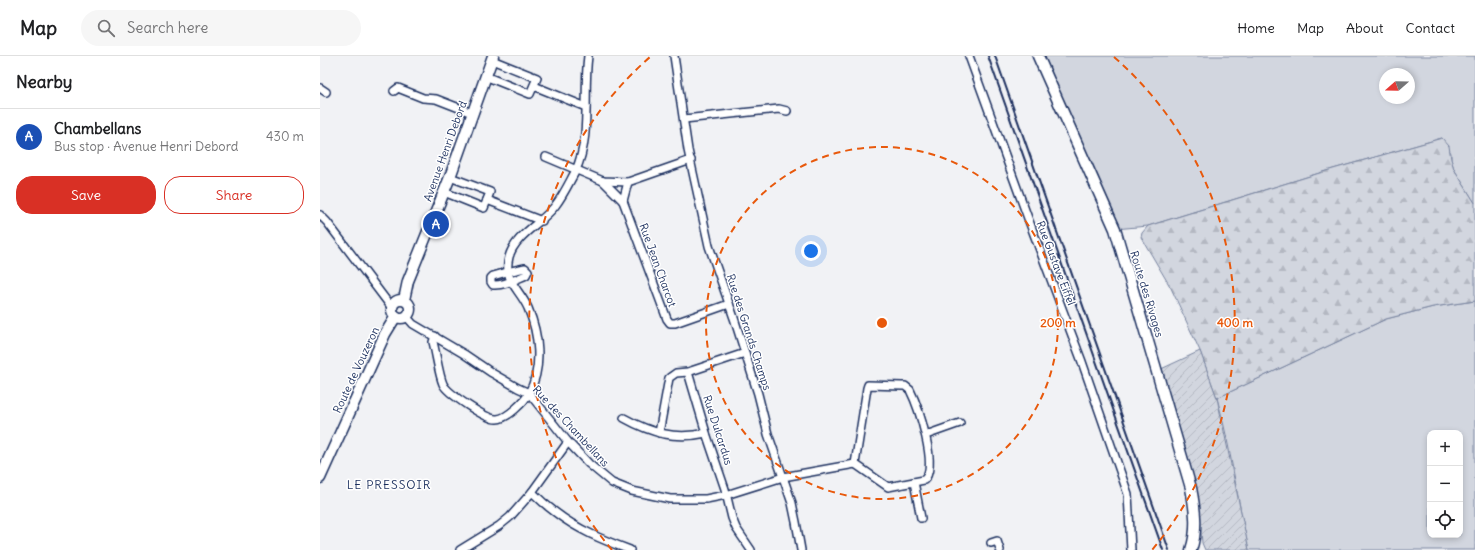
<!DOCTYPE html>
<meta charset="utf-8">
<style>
:root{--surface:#fff;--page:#f6f6f6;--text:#202124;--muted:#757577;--line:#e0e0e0;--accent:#d93025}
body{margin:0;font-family:Delius,sans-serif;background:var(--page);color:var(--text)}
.controls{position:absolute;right:12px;bottom:12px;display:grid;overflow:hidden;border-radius:8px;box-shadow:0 2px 6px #0003}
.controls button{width:36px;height:36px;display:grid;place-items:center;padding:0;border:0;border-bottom:1px solid var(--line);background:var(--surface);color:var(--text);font:20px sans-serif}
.compass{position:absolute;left:1059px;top:12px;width:36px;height:36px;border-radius:50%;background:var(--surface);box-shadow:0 2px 6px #0003;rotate:250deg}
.you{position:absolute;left:491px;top:195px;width:14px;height:14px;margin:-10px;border:3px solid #fff;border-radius:50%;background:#1a73e8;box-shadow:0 0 0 6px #1a73e833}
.badge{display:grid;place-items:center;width:26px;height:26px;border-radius:50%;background:var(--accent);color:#fff;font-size:13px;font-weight:700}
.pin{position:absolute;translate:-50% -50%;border:2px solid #fff;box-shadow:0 1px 4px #0006}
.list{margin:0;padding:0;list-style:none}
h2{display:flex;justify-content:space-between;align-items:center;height:52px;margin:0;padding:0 16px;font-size:17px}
h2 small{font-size:13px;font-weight:400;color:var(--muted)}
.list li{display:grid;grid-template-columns:26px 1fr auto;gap:12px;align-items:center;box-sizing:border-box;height:56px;padding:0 16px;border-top:1px solid var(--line)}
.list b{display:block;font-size:15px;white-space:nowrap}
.list p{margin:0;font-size:13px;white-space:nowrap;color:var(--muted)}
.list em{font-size:13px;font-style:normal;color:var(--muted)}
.actions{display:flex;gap:8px;padding:12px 16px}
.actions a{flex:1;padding:9px 0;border:1px solid var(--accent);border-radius:16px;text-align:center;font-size:14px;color:var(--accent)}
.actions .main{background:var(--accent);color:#fff}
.icon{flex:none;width:22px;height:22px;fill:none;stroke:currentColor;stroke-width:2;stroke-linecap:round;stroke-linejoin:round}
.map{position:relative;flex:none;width:1155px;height:494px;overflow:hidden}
header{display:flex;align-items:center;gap:24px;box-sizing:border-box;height:56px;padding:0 20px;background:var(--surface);border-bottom:1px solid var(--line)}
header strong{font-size:19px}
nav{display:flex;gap:22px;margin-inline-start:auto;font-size:14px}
.search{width:280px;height:36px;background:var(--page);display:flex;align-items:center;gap:10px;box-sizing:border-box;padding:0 14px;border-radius:22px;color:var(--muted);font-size:15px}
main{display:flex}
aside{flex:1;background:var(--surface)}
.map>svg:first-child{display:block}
.grass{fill:#d2d6df;stroke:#76829e;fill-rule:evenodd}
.forest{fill:url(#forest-firs);stroke:#76829e}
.garden{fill:url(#garden-furrows);stroke:#76829e}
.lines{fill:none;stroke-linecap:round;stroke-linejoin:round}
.street-casing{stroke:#1b2f5e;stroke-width:10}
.secondary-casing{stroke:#1b2f5e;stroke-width:13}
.street{stroke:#fff;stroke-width:7}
.secondary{stroke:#fff;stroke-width:10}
.rail{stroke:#1b2f5e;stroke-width:2}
.ring{fill:none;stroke:#e8590c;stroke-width:2;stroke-dasharray:7 5}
.labels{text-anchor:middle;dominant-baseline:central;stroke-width:3;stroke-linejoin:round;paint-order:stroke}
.street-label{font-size:11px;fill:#1b2f5e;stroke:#fff}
.neighbourhood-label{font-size:12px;letter-spacing:1px;fill:#1b2f5e;stroke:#fff}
.centre{fill:#e8590c;stroke:#fff;stroke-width:2}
.ring-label{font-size:12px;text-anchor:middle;font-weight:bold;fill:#e8590c;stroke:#fff;stroke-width:3;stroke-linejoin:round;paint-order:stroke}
</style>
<header>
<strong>Map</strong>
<div class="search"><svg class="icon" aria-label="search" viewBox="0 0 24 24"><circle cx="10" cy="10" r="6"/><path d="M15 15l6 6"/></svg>Search here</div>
<nav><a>Home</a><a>Map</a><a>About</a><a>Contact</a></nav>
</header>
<main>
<aside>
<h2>Nearby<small></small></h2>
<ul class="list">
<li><span class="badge" style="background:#1a4fb4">A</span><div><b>Chambellans</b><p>Bus stop · Avenue Henri Debord</p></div><em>430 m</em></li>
</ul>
<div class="actions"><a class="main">Save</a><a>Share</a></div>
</aside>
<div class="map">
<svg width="1155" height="494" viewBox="0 0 1155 494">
<defs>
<pattern id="forest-firs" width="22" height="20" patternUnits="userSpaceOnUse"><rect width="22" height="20" fill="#d2d6df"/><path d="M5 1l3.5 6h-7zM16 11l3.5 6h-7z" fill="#b4b8c2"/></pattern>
<pattern id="garden-furrows" width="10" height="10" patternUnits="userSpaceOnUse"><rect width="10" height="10" fill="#d2d6df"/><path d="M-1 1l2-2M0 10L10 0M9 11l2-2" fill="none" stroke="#b4b8c2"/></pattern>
</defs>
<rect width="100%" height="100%" fill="#f1f2f5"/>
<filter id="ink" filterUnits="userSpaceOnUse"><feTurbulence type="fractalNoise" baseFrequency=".025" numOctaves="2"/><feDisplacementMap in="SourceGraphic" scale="8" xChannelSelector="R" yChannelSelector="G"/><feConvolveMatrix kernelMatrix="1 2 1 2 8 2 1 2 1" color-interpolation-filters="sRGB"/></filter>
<g filter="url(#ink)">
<!-- grass -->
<g class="grass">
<path d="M718,0h437v147l-21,-34 -3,-10v-6l-9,-15 -116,33 -178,55 -33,3zM1065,18h24v24h-24z"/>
<path d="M1155,245v249h-226c-12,-51 -18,-102 -32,-152l169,-79 47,-12zM1110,377h30v102h-30z"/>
</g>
<!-- forest -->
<polygon class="forest" points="1122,82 1129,90 1131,103 1134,113 1155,147 1155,245 1113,251 1066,263 897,342 880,295 851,232 821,181 822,177 828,170 1006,115"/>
<!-- garden -->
<polygon class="garden" points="880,295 897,342 929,494 885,494 882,487 878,442 839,314"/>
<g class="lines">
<defs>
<g id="street">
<polyline points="354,0 368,94 389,190 414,262 438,338 448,378 472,447 476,466 481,494"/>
<polyline points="649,0 709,165 761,303 808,438 811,494"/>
<polyline points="165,20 210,38 217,22 172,4"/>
<polyline points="214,30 266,51"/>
<polyline points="0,32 6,36"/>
<polyline points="74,35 78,32 103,42 116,43 152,57"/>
<polyline points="364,63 459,53 467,55"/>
<polyline points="226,101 283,125 308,126"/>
<polyline points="371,104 308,126 303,145 347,263 350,267 355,267 409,248"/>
<polyline points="283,125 303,145"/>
<polyline points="124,136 164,152 170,136 130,121"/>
<polyline points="167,144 222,165"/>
<polyline points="0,159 7,166 72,252"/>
<path d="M205,212l3,3 -2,4c-10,4 -22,11 -33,10l-2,-3v-4l2,-2 14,-4z"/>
<polyline points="86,260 93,268 144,298 172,317 198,332 209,337 248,386 269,408 292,427 312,435 350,443 386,443 406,439 463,421 535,408"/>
<path d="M115,280l-2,6c3,11 6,33 10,42 4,9 44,36 54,35 10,0 28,-18 32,-26 14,-26 10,-59 -1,-85 -9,-20 -25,-27 -19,-51 6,-22 33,-34 46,-51 8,-10 14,-23 20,-34 17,-35 8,-78 13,-116"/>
<polyline points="425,297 368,316 386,377 405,433 412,462 416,472 431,494"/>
<path d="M548,329l34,1h3l5,4c8,16 29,77 14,90l-36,7 -33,-23 12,-76z"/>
<path d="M304,362c27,15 51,22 82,15"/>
<polyline points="339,377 349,322 356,317 368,316"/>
<polyline points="606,379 640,367"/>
<polyline points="594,426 601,462"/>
<path d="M212,436c7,7 15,14 23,20 23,18 48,28 75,38"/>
<polyline points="671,487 677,485 680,494"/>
<polyline points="140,494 179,470 190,461 212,436 248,386"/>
</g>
<g id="secondary">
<path d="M718,0l77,173 76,259c4,21 7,41 0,62"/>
<polyline points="84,244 88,225 130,121 173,0"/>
<circle cx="81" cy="253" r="9"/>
<polyline points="0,422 65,278 76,260"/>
</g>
</defs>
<!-- street casing -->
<use href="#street" class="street-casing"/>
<!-- secondary casing -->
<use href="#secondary" class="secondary-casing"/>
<!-- street -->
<use href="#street" class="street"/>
<!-- secondary -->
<use href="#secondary" class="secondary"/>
<!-- rail -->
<g class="rail">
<polyline points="668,0 843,494"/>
<polyline points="675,0 849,494"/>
</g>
</g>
</g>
<!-- distance rings -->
<g class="ring">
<circle cx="562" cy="267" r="176"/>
<path d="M292 494A353 353 0 0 1 330 1M794 1A353 353 0 0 1 832 494"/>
</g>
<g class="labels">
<!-- street labels -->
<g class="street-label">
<text transform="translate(125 95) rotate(-70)">Avenue Henri Debord</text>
<text transform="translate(736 207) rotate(69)">Rue Gustave Eiffel</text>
<text transform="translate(338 209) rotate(70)">Rue Jean Charcot</text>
<text transform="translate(827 238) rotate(73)">Route des Rivages</text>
<text transform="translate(429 276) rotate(72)">Rue des Grands Champs</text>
<text transform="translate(36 314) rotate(-65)">Route de Vouzeron</text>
<text transform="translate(251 370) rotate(47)">Rue des Chambellans</text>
<text transform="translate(398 374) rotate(72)">Rue Dulcardus</text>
</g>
<!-- neighbourhood labels -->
<g class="neighbourhood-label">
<text x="69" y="428">LE PRESSOIR</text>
</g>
</g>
<circle cx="562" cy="267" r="6" class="centre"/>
<g class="ring-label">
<text x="738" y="271">200 m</text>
<text x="915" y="271">400 m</text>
</g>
</svg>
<div class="controls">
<button>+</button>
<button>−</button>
<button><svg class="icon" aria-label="locate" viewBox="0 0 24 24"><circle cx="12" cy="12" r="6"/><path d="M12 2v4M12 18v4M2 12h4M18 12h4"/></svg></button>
</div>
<svg class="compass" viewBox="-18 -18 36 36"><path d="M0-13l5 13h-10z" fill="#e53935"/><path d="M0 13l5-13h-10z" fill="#757577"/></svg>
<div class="you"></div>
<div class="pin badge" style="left:116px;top:168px;background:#1a4fb4">A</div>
</div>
</main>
